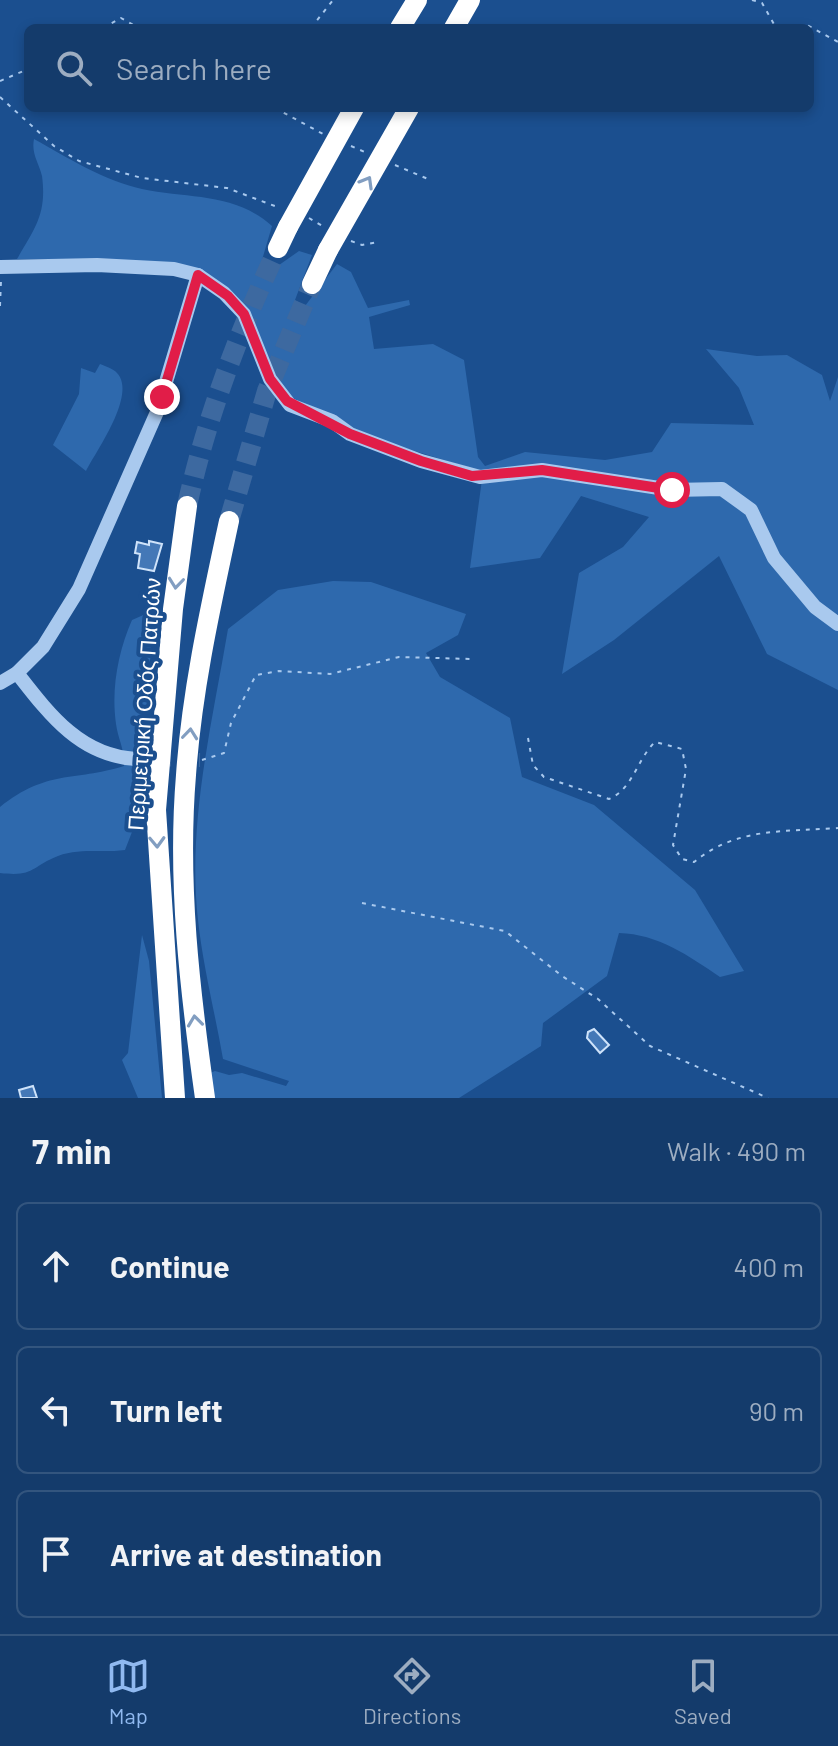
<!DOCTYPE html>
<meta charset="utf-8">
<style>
:root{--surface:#143b6b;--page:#1d4271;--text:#f1f3f6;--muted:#9dadc1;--line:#33557e;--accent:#90b9f0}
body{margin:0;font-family:Barlow,sans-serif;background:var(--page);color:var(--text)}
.stop{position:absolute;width:24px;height:24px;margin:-18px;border:6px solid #e11d48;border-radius:50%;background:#fff}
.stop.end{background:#e11d48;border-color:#fff;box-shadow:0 2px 8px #0008}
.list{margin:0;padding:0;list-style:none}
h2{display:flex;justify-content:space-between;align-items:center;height:104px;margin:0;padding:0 32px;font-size:34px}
h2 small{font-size:26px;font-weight:400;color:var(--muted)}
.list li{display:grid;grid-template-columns:52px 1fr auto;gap:24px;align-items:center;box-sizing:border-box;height:128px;margin:0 16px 16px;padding:0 16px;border:2px solid var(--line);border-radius:12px}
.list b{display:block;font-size:30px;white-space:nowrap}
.list em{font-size:26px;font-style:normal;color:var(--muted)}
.icon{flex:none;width:44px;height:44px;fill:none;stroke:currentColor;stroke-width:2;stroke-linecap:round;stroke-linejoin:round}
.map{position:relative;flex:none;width:838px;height:1098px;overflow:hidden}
.search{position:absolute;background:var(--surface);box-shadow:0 4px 12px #0003;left:24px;right:24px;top:24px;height:88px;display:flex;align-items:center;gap:20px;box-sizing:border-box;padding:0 28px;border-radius:12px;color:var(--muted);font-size:30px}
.sheet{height:536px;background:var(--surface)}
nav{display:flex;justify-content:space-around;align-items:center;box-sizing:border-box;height:112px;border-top:2px solid var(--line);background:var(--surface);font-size:22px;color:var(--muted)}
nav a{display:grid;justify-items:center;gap:4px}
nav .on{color:var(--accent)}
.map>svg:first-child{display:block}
.green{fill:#2e69ad}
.building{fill:#4478b7;stroke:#cfe3fa;stroke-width:2}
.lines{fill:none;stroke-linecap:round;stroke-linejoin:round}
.minor-tunnel{stroke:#3d69a0;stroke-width:14;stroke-dasharray:14 7;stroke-linecap:butt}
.highway-tunnel{stroke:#3d69a0;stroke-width:20;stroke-dasharray:20 10;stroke-linecap:butt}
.path{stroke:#a9c9ee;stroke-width:2;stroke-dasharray:4 6;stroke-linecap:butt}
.minor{stroke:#a9c9ee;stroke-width:14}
.highway{stroke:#fff;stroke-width:20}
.highway-bridge{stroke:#fff;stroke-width:20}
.oneway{stroke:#829ec1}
.route{stroke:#e11d48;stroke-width:10}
.labels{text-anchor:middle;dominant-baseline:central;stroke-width:8;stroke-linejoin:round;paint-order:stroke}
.street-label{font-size:22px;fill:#fff;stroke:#1b4f8f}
</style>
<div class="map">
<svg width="838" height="1098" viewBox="0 0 838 1098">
<rect width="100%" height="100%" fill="#1b4f8f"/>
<!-- green -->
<g class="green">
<path d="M34,139c34,19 71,42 108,50 47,10 92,3 130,37l-10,34 10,10 27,-19 13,4 -17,45 10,6 32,-42 14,8 17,36 41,-8 1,5 -41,12 5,32 59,-5 31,16 14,97 7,9 40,-14 80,8 47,-8 19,-29 83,2 -15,-37 -33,-39 51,7 30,-1 35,20 8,26 8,-24v313l-71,-36 -48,-98 -105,84 -52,34 17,-101 44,-26 26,-30 -68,-21 -41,62 -70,10 13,-96 -127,-39 -71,-37 -64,-111 -122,-26h-82c18,-31 30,-45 25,-83 -3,-13 -11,-22 -8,-37z"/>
<path d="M100,364c5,2 14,5 17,9 20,21 -20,77 -31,98l-33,-26 26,-51 2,-26 14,5z"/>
<path d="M333,581l38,1 95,32 -8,21 -32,18 14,24 70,41 12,59 72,28 101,85 49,81 -24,6c-31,-21 -62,-43 -101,-44l-12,43 -64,47 -2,23 -82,52h-246l-3,-25 5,-2 14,4 13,-2 44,13 3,-5 -66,-22c-8,-46 -20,-93 -25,-139 -11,-97 14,-196 30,-291l50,-39z"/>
<path d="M148,613l5,7 -14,194 -14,36c-21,3 -45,-2 -67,6 -28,11 -23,21 -58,17v-66c48,-38 72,-25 124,-41 1,-16 -6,-27 -8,-42 -5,-35 2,-72 16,-104z"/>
<polygon points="142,935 149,961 162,1098 138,1098 122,1060 128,1053"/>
</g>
<!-- building -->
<g class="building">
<polygon points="149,541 162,544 154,571 138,568 140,554 135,553 137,542 149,545"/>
<polygon points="594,1029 609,1045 600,1053 587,1038 588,1032"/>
<polygon points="33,1086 37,1098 21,1098 19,1090"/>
</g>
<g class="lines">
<!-- minor-tunnel -->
<polyline class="minor-tunnel" points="136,759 200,760"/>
<!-- highway-tunnel -->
<g class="highway-tunnel">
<path d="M187,506c20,-91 52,-174 91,-258"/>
<polyline points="229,521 267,391 312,284"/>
</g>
<!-- path -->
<g class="path">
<polyline points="752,0 762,3 775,26 807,25 838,42"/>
<polyline points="103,28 121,18 139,28"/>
<polyline points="311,28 333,0"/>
<polyline points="0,81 28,69"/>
<polyline points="0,97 54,146 79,161 142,178 227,188 280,208"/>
<polyline points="275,108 323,134"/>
<polyline points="351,146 367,153"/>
<polyline points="395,165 428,179"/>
<polyline points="309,218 324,227"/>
<polyline points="351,241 362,245 378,242"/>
<polyline points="0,306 1,280"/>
<path d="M528,738l5,27 11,12 65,22c24,-10 28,-40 46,-57l27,7 4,20 -13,76 9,14 12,3c43,-35 90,-30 144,-34"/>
<polyline points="202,760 224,753 231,723 256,675 279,671 330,674 399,657 471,659"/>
<polyline points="362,903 505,931 562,976 598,999 650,1046 768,1098"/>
</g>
<!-- minor -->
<g class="minor">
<polyline points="0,267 97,265 174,269 198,275 224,293 244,314 270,379 290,405 332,421 350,434 421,461 480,477 542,470 672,490 722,489 751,510 774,558 815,607 838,624"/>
<path d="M17,673c32,41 63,83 119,86"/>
<polyline points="0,683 17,673 43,647 79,589 157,412 198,275"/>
</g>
<!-- highway -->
<g class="highway">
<polyline points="400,28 417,0"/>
<polyline points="454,28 470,0"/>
<polyline points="278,248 288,227"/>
<polyline points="312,284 328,250"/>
<polyline points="175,1098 156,810 173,609 187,506"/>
<path d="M205,1098c-15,-107 -28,-215 -19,-323 6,-86 25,-170 43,-254"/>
</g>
<!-- highway-bridge -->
<g class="highway-bridge">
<polyline points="288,227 354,108"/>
<polyline points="328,250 409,108"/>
</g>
</g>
<!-- one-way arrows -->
<defs><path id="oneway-chevron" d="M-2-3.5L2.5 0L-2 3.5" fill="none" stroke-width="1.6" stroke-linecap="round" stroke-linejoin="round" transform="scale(2)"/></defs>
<g class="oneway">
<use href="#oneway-chevron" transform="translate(367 182) rotate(-60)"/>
<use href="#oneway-chevron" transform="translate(176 583) rotate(96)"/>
<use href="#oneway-chevron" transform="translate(190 734) rotate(-84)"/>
<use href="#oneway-chevron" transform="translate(157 842) rotate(88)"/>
<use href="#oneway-chevron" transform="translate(195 1021) rotate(-97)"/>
</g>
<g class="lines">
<!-- route -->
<polyline class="route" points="162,397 198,275 228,296 244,314 270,379 287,401 350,434 421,461 472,476 542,470 672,490"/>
</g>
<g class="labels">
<!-- street labels -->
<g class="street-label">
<text transform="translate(143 704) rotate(-86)">Περιμετρική Οδός Πατρών</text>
</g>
</g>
</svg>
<div class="stop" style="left:672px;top:490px"></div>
<div class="stop end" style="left:162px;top:397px"></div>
<div class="search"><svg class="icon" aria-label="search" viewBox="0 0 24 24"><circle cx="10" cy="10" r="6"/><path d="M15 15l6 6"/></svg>Search here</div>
</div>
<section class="sheet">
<h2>7 min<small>Walk · 490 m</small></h2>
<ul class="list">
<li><svg class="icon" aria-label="ahead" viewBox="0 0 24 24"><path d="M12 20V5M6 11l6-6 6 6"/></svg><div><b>Continue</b></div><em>400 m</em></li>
<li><svg class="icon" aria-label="left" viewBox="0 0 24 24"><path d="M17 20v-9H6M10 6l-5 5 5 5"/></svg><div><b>Turn left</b></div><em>90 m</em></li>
<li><svg class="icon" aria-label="arrive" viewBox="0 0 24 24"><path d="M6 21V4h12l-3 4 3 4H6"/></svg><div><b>Arrive at destination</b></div></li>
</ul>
</section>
<nav>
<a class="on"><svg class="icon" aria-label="map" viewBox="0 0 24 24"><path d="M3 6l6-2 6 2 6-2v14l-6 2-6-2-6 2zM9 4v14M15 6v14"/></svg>Map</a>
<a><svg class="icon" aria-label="directions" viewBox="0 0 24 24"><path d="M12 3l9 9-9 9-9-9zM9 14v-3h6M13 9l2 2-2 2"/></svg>Directions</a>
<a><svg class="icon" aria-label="saved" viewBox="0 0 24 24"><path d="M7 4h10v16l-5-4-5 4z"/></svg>Saved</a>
</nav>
